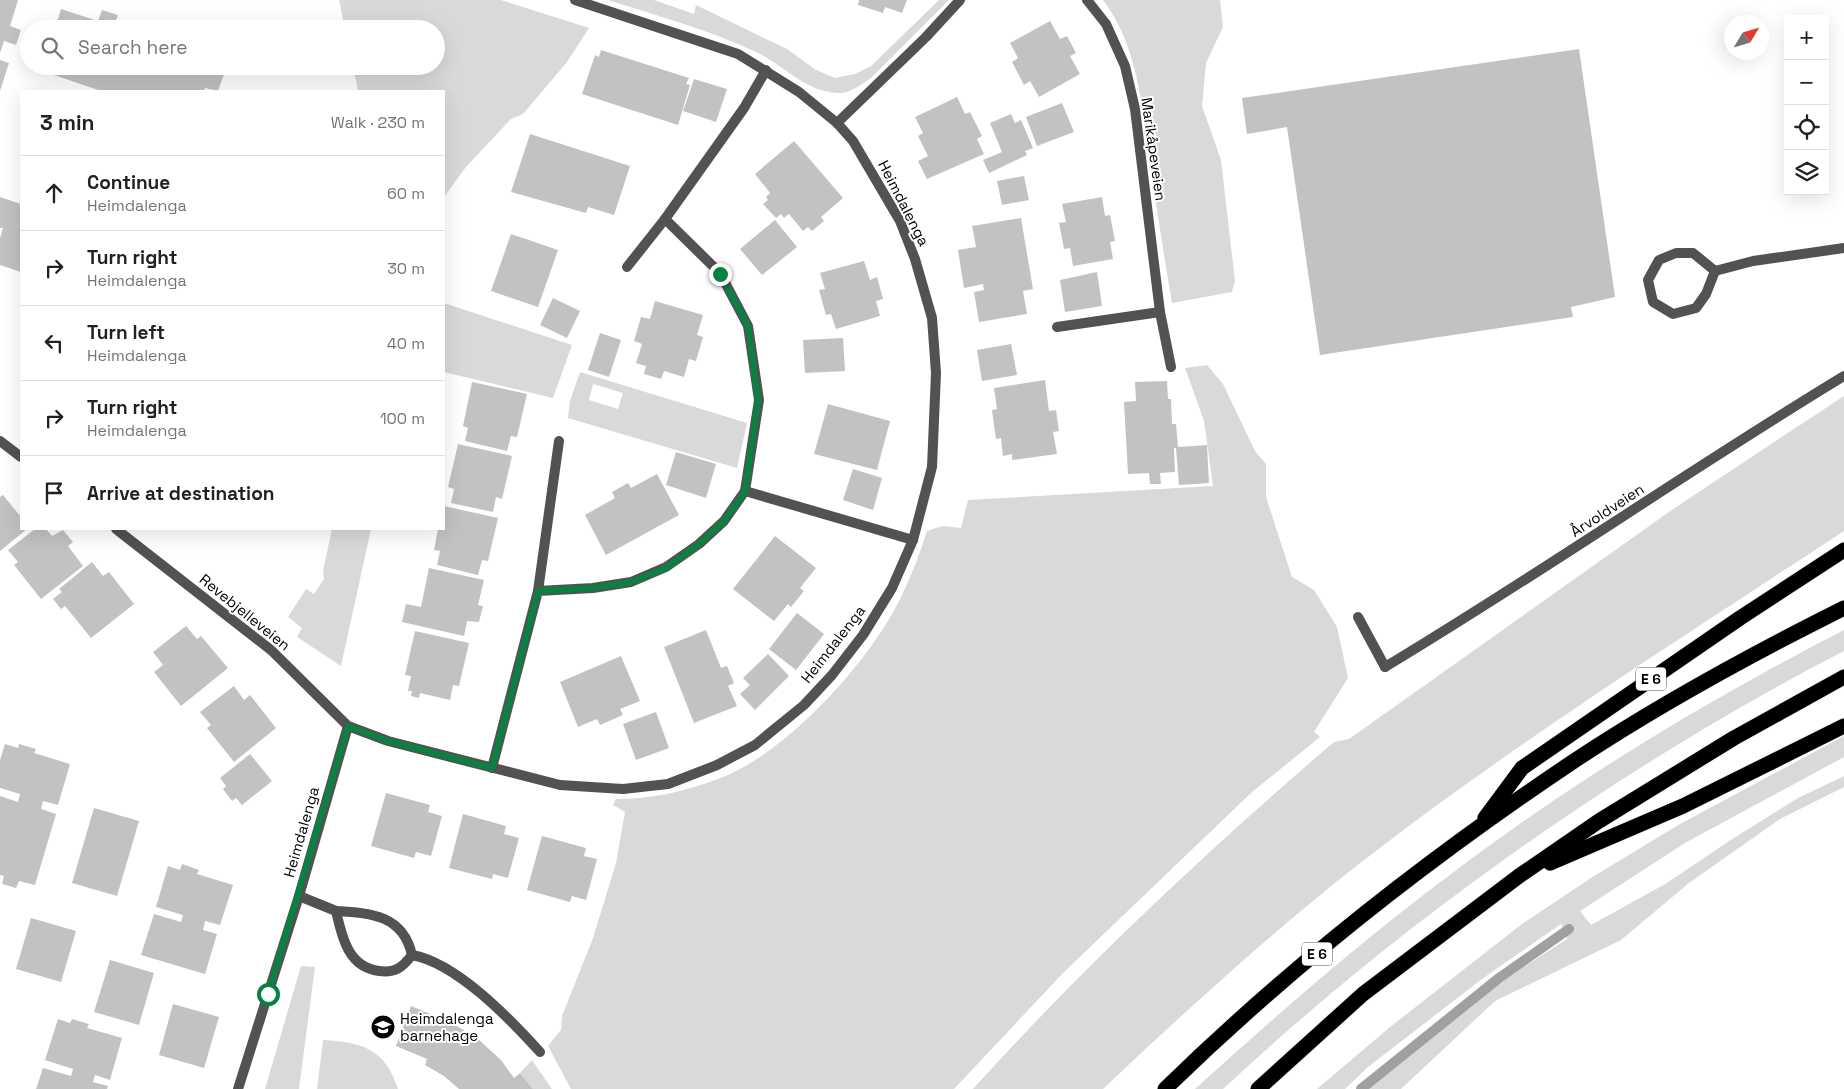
<!DOCTYPE html>
<meta charset="utf-8">
<style>
:root{--surface:#fff;--page:#f2f2f2;--text:#202124;--muted:#757577;--line:#e0e0e0}
body{margin:0;font-family:"Space Grotesk",sans-serif;background:var(--page);color:var(--text)}
.controls{position:absolute;right:15px;top:15px;display:grid;overflow:hidden;border-radius:0px;box-shadow:0 5px 20px #0002}
.controls button{width:45px;height:45px;display:grid;place-items:center;padding:0;border:0;border-bottom:1px solid var(--line);background:var(--surface);color:var(--text);font:25px sans-serif}
.compass{position:absolute;left:1724px;top:15px;width:45px;height:45px;border-radius:50%;background:var(--surface);box-shadow:0 5px 20px #0002;rotate:52deg}
.stop{position:absolute;width:15px;height:15px;margin:-11px;border:4px solid #0b8043;border-radius:50%;background:#fff}
.stop.end{background:#0b8043;border-color:#fff;box-shadow:0 1px 5px #0008}
.list{margin:0;padding:0;list-style:none}
h2{display:flex;justify-content:space-between;align-items:center;height:65px;margin:0;padding:0 20px;font-size:21px}
h2 small{font-size:16px;font-weight:400;color:var(--muted)}
.list li{display:grid;grid-template-columns:32px 1fr auto;gap:15px;align-items:center;box-sizing:border-box;height:75px;padding:0 20px;border-top:1px solid var(--line)}
.list b{display:block;font-size:19px;white-space:nowrap}
.list p{margin:0;font-size:16px;white-space:nowrap;color:var(--muted)}
.list em{font-size:16px;font-style:normal;color:var(--muted)}
.icon{flex:none;width:28px;height:28px;fill:none;stroke:currentColor;stroke-width:2;stroke-linecap:round;stroke-linejoin:round}
.map{position:relative;flex:none;width:1844px;height:1089px;overflow:hidden}
.search{position:absolute;background:var(--surface);box-shadow:0 5px 20px #0002;left:20px;top:20px;width:425px;height:55px;display:flex;align-items:center;gap:12px;box-sizing:border-box;padding:0 18px;border-radius:28px;color:var(--muted);font-size:19px}
.panel{position:absolute;background:var(--surface);box-shadow:0 5px 20px #0002;left:20px;top:90px;width:425px;height:440px;border-radius:0px}
.map>svg:first-child{display:block}
.green{fill:#d9d9d9;fill-rule:evenodd}
.lines{fill:none;stroke-linecap:round;stroke-linejoin:round}
.stream{stroke:#a0a0a0;stroke-width:10}
.building{fill:#c2c2c2}
.highway-casing{stroke:#dbdbdb;stroke-width:16}
.lane{stroke:#525252;stroke-width:10}
.street{stroke:#525252;stroke-width:10}
.highway{stroke:#000;stroke-width:15}
.route{stroke:#0b8043;stroke-width:6}
.labels{text-anchor:middle;dominant-baseline:central;stroke-width:4;stroke-linejoin:round;paint-order:stroke}
.shield{fill:#fff;stroke:#4c4c4c;stroke-width:1}
.shield-label{font-size:14px;font-weight:bold;fill:#000}
.street-label{font-size:15px;fill:#000;stroke:#fff}
.poi-label{font-size:15px;fill:#000;stroke:#fff;text-anchor:start}
</style>
<div class="map">
<svg width="1844" height="1089" viewBox="0 0 1844 1089">
<rect width="100%" height="100%" fill="#fff"/>
<!-- green -->
<g class="green">
<polygon points="339,0 501,0 589,28 567,62 523,114 511,119 466,167 444,197 444,91 358,91 353,66 436,66 436,29 345,29"/>
<path d="M608,0h46l40,14 2,-9 91,44 29,21 19,8 20,-4 16,-8 68,-66h10l-78,78c-10,7 -22,16 -34,15 -33,-2 -53,-28 -81,-41 -47,-22 -98,-36 -148,-52z"/>
<path d="M1103,0h117l3,27 -17,36 -4,43 19,54 14,121 -3,11 -60,11c-8,-46 -15,-93 -22,-140 -8,-56 -12,-117 -47,-163z"/>
<polygon points="444,303 572,345 553,398 444,372"/>
<path d="M1207,365l16,19 32,67 11,13v33l26,80 22,13 23,37 11,51 -34,54 6,5 -68,55 -189,181 -109,116h-383l-23,-43 13,-16 1,-14 31,-78 23,-75 9,-51 -12,-7 3,-6c38,0 72,-8 107,-22 67,-27 149,-118 179,-182 10,-21 18,-42 25,-64l15,-5 19,2 7,-28 245,-14 -9,-65 -19,-53z"/>
<path d="M580,372l167,51 -10,45 -169,-50 2,-17zM593,384l30,9 -5,16 -29,-9z"/>
<path d="M1844,396v135c-153,101 -309,199 -455,310 -101,76 -194,161 -286,248h-130c112,-124 234,-238 361,-347l15,-3 327,-232z"/>
<polygon points="332,529 371,529 341,666 297,637 302,628 288,617 306,589 314,594 324,579 323,571"/>
<path d="M1844,630v21c-221,114 -440,269 -621,438h-28c85,-77 172,-153 264,-221 121,-91 251,-169 385,-238z"/>
<polygon points="1844,736 1844,757 1685,843 1580,911 1591,925 1667,883 1729,841 1798,798 1844,776 1844,787 1780,819 1689,883 1621,940 1495,1001 1401,1089 1358,1089 1454,1012 1567,939 1561,924 1482,979 1368,1067 1345,1089 1317,1089 1390,1027 1522,924 1594,876 1680,824"/>
<polygon points="301,966 315,967 299,1089 265,1089"/>
<path d="M323,1040c39,2 62,9 75,49h-81z"/>
<polygon points="532,1060 552,1089 533,1089 520,1073"/>
</g>
<g class="lines">
<!-- stream -->
<polyline class="stream" points="1361,1089 1499,978 1569,929"/>
</g>
<!-- building -->
<g class="building">
<polygon points="0,0 18,0 10,26 21,30 16,45 4,41 0,53"/>
<polygon points="859,0 907,0 902,13 885,7 883,13 858,5"/>
<polygon points="61,9 98,21 102,10 118,15 114,26 121,29 55,29"/>
<polygon points="135,21 157,28 157,29 133,29"/>
<polygon points="1050,21 1060,39 1067,36 1076,53 1070,56 1080,74 1039,97 1030,81 1024,85 1012,62 1018,58 1010,43"/>
<polygon points="1579,49 1615,297 1571,307 1573,317 1320,355 1287,127 1247,134 1242,98"/>
<polygon points="601,50 689,78 686,84 690,85 678,125 582,94 595,55 599,57"/>
<polygon points="0,60 9,63 0,91"/>
<polygon points="57,66 227,66 218,91 205,88 204,91 101,91 54,75"/>
<polygon points="694,79 727,89 716,122 683,111"/>
<polygon points="957,97 965,114 970,112 982,136 977,139 984,154 927,179 918,161 928,156 918,136 923,133 915,117"/>
<polygon points="1062,103 1074,132 1037,146 1026,117"/>
<polygon points="1011,114 1015,123 1021,120 1033,148 1025,151 1027,155 989,173 983,160 1002,152 990,123"/>
<polygon points="530,134 630,166 614,215 588,207 586,213 511,192"/>
<polygon points="794,141 843,198 821,217 824,221 812,231 808,227 803,231 789,214 784,218 781,214 776,218 763,204 768,200 766,197 770,193 755,174"/>
<polygon points="1024,176 1029,200 1002,205 997,181"/>
<polygon points="0,197 21,204 21,272 0,265 0,238 3,228 0,228"/>
<polygon points="1102,197 1105,216 1110,215 1115,241 1110,242 1113,259 1073,266 1070,248 1064,249 1059,223 1066,222 1062,204"/>
<polygon points="1021,218 1033,289 1023,291 1027,314 979,322 974,292 984,290 983,284 964,288 958,250 976,247 972,226"/>
<polygon points="775,220 797,247 762,275 740,249"/>
<polygon points="511,234 558,250 538,307 491,291"/>
<polygon points="864,261 870,280 877,277 883,299 876,301 880,316 836,329 831,314 826,315 819,290 825,289 820,273"/>
<polygon points="1097,272 1102,306 1065,312 1060,280"/>
<polygon points="553,298 580,311 567,338 540,325"/>
<polygon points="655,301 703,315 697,335 703,337 696,361 689,359 684,377 664,371 661,379 644,374 646,366 636,363 642,344 634,341 641,317 650,319"/>
<polygon points="600,333 621,340 609,377 588,370"/>
<polygon points="843,338 845,371 805,373 803,340"/>
<polygon points="1011,344 1017,375 982,381 977,350"/>
<polygon points="1045,380 1049,411 1056,410 1059,431 1053,432 1057,454 1012,460 1012,454 1003,456 1001,438 996,439 992,410 997,409 994,388"/>
<polygon points="1167,381 1168,399 1171,399 1172,424 1176,424 1178,447 1207,445 1209,483 1179,485 1176,448 1174,448 1175,472 1160,473 1161,484 1150,484 1149,473 1128,474 1124,402 1136,401 1135,382"/>
<polygon points="472,382 527,394 517,437 511,436 507,451 465,441 468,428 463,426"/>
<polygon points="828,404 890,421 877,470 814,454"/>
<polygon points="458,444 512,456 502,499 496,497 493,512 451,503 454,489 448,487"/>
<polygon points="676,452 716,464 706,498 666,485"/>
<polygon points="853,469 882,478 873,510 843,500"/>
<polygon points="657,474 679,515 606,555 585,515 615,498 612,492 628,483 631,488"/>
<polygon points="3,495 21,517 21,529 27,529 0,551 0,497"/>
<polygon points="444,506 498,518 488,561 482,560 478,575 437,565 440,551 434,550 438,529 444,529"/>
<polygon points="35,529 46,529 52,536 63,530 73,542 68,546 83,566 41,599 14,565 18,562 8,550"/>
<polygon points="775,536 816,568 800,588 804,591 791,607 788,604 774,621 733,589"/>
<polygon points="92,562 103,576 109,572 134,604 91,638 65,606 61,609 53,599 62,592 59,589"/>
<polygon points="429,568 484,580 478,605 483,606 479,622 467,621 464,636 402,622 406,604 421,607"/>
<polygon points="797,613 824,634 796,670 769,649"/>
<polygon points="186,626 197,639 201,636 228,668 181,706 154,672 163,665 153,652"/>
<polygon points="706,630 721,668 727,666 734,683 728,686 737,706 694,723 664,647"/>
<polygon points="415,631 469,643 459,686 453,685 450,700 420,693 419,698 411,696 412,691 408,691 411,676 405,675"/>
<polygon points="768,654 789,676 755,710 740,694 750,685 743,678"/>
<polygon points="621,656 640,701 620,709 623,715 600,725 597,719 578,727 560,682"/>
<polygon points="234,686 244,700 250,695 276,728 234,762 207,728 211,725 200,712"/>
<polygon points="656,712 669,748 636,760 623,724"/>
<polygon points="5,744 18,748 19,744 36,749 34,753 70,764 58,805 43,801 41,809 56,814 35,885 19,881 16,888 2,884 4,876 0,875 0,796 18,802 20,794 0,788 0,760"/>
<polygon points="250,754 272,781 242,805 236,798 232,801 223,789 226,786 220,778"/>
<polygon points="386,793 430,805 428,812 442,816 431,856 416,852 414,858 371,846"/>
<polygon points="94,808 139,821 117,896 72,883"/>
<polygon points="463,814 506,826 504,834 519,838 508,878 493,874 492,879 449,868"/>
<polygon points="542,836 586,848 584,856 597,859 586,900 572,896 570,902 527,890"/>
<polygon points="182,864 199,870 197,874 233,885 220,925 205,921 203,930 217,934 205,974 141,955 154,914 181,922 183,915 156,907 168,866 180,870"/>
<polygon points="31,918 76,931 61,982 16,969"/>
<polygon points="110,960 154,973 139,1025 94,1012"/>
<polygon points="173,1004 219,1017 204,1068 159,1055"/>
<polygon points="411,1006 452,1023 478,1039 501,1060 514,1078 520,1073 533,1089 459,1089 444,1076 425,1065 427,1059 396,1046"/>
<polygon points="58,1019 70,1023 72,1019 89,1024 87,1028 122,1038 110,1080 95,1075 93,1082 108,1086 107,1089 36,1089 43,1068 71,1076 73,1069 45,1060"/>
</g>
<g class="lines">
<defs>
<g id="highway">
<polyline points="1485,818 1522,768 1740,618 1844,550"/>
<polyline points="1550,863 1683,806 1844,726"/>
<path d="M1165,1089c125,-122 264,-231 409,-328 86,-57 178,-107 270,-153"/>
<polyline points="1258,1089 1363,994 1519,876 1599,821 1734,738 1844,677"/>
</g>
</defs>
<!-- highway casing -->
<use href="#highway" class="highway-casing"/>
<!-- lane -->
<g class="lane">
<polygon points="1676,253 1693,253 1715,271 1706,294 1696,308 1673,314 1653,302 1648,280 1659,260"/>
<polyline points="1715,271 1753,261 1844,248"/>
<polyline points="1358,617 1385,667"/>
<path d="M299,896l37,15c6,26 12,56 43,60 16,2 23,-3 33,-16 45,8 99,65 128,97"/>
<path d="M336,911c35,2 67,4 76,44"/>
</g>
<!-- street -->
<g class="street">
<polyline points="1087,0 1106,24 1125,66 1135,109 1160,312 1171,367"/>
<polyline points="837,123 926,37 960,0"/>
<polyline points="627,267 665,219"/>
<polyline points="1057,327 1160,312"/>
<polyline points="0,441 21,457"/>
<polyline points="745,491 913,540"/>
<polyline points="116,529 271,650 348,726 388,741 560,785 623,789 668,784 717,765 755,745 804,705 832,675 863,635 892,588 913,540 932,467 936,373 932,318 915,259 900,221 853,141 837,123 799,92 738,54 575,0"/>
<polyline points="538,591 559,441"/>
<path d="M1385,667c155,-93 304,-197 459,-291"/>
<polyline points="492,768 538,591 593,588 631,582 666,567 699,544 724,521 745,491 759,400 748,326 720,273 665,219 744,108 766,70"/>
<polyline points="238,1089 299,896 348,726"/>
</g>
<!-- highway -->
<use href="#highway" class="highway"/>
</g>
<g class="lines">
<!-- route -->
<polyline class="route" points="268,994 348,726 388,741 492,768 538,591 593,588 631,582 666,568 699,544 724,521 745,492 758,400 748,326 720,274"/>
</g>
<!-- icons -->
<defs>
<symbol id="school-disc" viewBox="-11 -11 22 22"><circle r="9.5" fill="#000" stroke="#fff"/><path d="M0-5L7-2L0 1L-7-2ZM-4 1L0 2.5L4 1V4Q0 6-4 4Z" fill="#fff"/></symbol>
</defs>
<g fill-rule="evenodd">
<use href="#school-disc" x="369" y="1013" width="28" height="28"/>
</g>
<g class="labels">
<!-- shield labels -->
<g class="shield">
<rect x="1636" y="667.5" width="30" height="23" rx="4"/>
<rect x="1302" y="942.5" width="30" height="23" rx="4"/>
</g>
<g class="shield-label">
<text x="1651" y="679">E 6</text>
<text x="1317" y="954">E 6</text>
</g>
<!-- street labels -->
<g class="street-label">
<text transform="translate(1154 149) rotate(82)">Marikåpeveien</text>
<text transform="translate(904 203) rotate(63)">Heimdalenga</text>
<text transform="translate(1607 510) rotate(-33)">Årvoldveien</text>
<text transform="translate(245 612) rotate(39)">Revebjelleveien</text>
<text transform="translate(833 644) rotate(-52)">Heimdalenga</text>
<text transform="translate(301 832) rotate(-74)">Heimdalenga</text>
</g>
<!-- poi labels -->
<g class="poi-label">
<text x="400" y="1018">Heimdalenga<tspan x="400" dy="17">barnehage</tspan></text>
</g>
</g>
</svg>
<div class="controls">
<button>+</button>
<button>−</button>
<button><svg class="icon" aria-label="locate" viewBox="0 0 24 24"><circle cx="12" cy="12" r="6"/><path d="M12 2v4M12 18v4M2 12h4M18 12h4"/></svg></button>
<button><svg class="icon" aria-label="layers" viewBox="0 0 24 24"><path d="M12 4l9 5-9 5-9-5zM3 14l9 5 9-5"/></svg></button>
</div>
<svg class="compass" viewBox="-18 -18 36 36"><path d="M0-13l5 13h-10z" fill="#e53935"/><path d="M0 13l5-13h-10z" fill="#757577"/></svg>
<div class="stop" style="left:268px;top:994px"></div>
<div class="stop end" style="left:720px;top:274px"></div>
<div class="search"><svg class="icon" aria-label="search" viewBox="0 0 24 24"><circle cx="10" cy="10" r="6"/><path d="M15 15l6 6"/></svg>Search here</div>
<section class="panel">
<h2>3 min<small>Walk · 230 m</small></h2>
<ul class="list">
<li><svg class="icon" aria-label="ahead" viewBox="0 0 24 24"><path d="M12 20V5M6 11l6-6 6 6"/></svg><div><b>Continue</b><p>Heimdalenga</p></div><em>60 m</em></li>
<li><svg class="icon" aria-label="right" viewBox="0 0 24 24"><path d="M7 20v-9h11M14 6l5 5-5 5"/></svg><div><b>Turn right</b><p>Heimdalenga</p></div><em>30 m</em></li>
<li><svg class="icon" aria-label="left" viewBox="0 0 24 24"><path d="M17 20v-9H6M10 6l-5 5 5 5"/></svg><div><b>Turn left</b><p>Heimdalenga</p></div><em>40 m</em></li>
<li><svg class="icon" aria-label="right" viewBox="0 0 24 24"><path d="M7 20v-9h11M14 6l5 5-5 5"/></svg><div><b>Turn right</b><p>Heimdalenga</p></div><em>100 m</em></li>
<li><svg class="icon" aria-label="arrive" viewBox="0 0 24 24"><path d="M6 21V4h12l-3 4 3 4H6"/></svg><div><b>Arrive at destination</b></div></li>
</ul>
</section>
</div>
